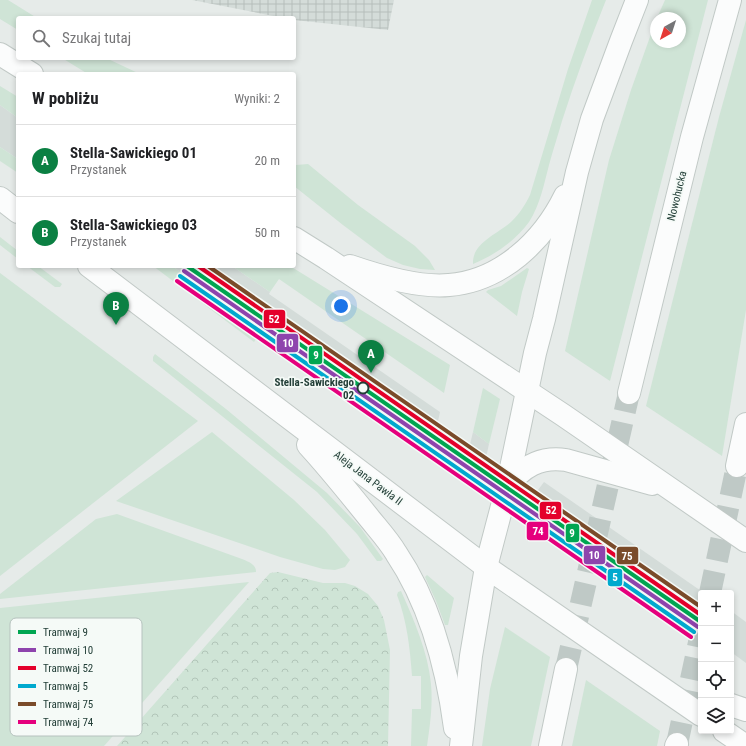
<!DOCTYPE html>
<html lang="pl">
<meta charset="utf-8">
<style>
:root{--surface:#fff;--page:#f6f6f6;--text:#202124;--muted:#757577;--line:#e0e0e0;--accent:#0b8043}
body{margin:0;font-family:"Roboto Condensed",sans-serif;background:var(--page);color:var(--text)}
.controls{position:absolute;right:12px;bottom:12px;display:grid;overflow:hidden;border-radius:4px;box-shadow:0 2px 6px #0003}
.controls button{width:36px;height:36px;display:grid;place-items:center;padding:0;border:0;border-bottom:1px solid var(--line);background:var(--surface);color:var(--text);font:20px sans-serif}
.compass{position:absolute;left:650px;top:12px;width:36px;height:36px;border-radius:50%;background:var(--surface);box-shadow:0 2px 6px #0003;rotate:219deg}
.you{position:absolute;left:341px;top:306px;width:14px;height:14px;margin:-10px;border:3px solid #fff;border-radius:50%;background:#1a73e8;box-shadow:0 0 0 6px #1a73e833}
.badge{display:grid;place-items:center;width:26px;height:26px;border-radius:50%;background:var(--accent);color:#fff;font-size:13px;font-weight:700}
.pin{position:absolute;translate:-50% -33px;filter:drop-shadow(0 1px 2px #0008)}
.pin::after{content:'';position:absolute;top:21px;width:14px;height:12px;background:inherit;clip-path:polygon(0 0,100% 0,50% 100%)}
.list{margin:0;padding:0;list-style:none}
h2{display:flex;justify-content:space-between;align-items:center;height:52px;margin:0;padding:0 16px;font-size:17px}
h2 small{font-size:13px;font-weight:400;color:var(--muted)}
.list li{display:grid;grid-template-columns:26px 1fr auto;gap:12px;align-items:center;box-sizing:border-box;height:72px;padding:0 16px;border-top:1px solid var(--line)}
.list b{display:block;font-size:15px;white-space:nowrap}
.list p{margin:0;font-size:13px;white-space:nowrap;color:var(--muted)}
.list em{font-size:13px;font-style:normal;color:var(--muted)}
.icon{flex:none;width:22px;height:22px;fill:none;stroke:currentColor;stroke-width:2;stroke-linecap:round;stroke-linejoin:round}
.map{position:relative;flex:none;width:746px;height:746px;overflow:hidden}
.search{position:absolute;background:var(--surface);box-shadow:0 2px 6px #0003;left:16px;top:16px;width:280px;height:44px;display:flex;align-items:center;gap:10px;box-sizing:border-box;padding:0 14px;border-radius:4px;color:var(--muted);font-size:15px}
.panel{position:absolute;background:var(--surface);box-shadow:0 2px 6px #0003;left:16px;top:72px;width:280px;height:196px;border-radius:4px}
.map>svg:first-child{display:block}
.built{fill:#d4dcd9}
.industrial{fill:url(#industrial-grid)}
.grass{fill:#cfe4d6}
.park{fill:url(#park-crowns)}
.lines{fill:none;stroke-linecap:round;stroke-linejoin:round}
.secondary-tunnel{stroke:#bfc9c6;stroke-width:22;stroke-dasharray:22 11;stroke-linecap:butt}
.secondary-casing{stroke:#c1c9c6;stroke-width:24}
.secondary{stroke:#fbfcfc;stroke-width:22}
.tram-1-casing{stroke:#f5faf7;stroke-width:7}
.tram-2-casing{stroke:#f5faf7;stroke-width:7}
.tram-3-casing{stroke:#f5faf7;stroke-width:7}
.tram-4-casing{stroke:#f5faf7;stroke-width:7}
.tram-5-casing{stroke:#f5faf7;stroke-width:7}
.tram-6-casing{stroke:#f5faf7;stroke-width:7}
.tram-1{stroke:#00a651;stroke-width:4}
.tram-2{stroke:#8e44ad;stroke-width:4}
.tram-3{stroke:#e4002b;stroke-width:4}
.tram-4{stroke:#00a9ce;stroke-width:4}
.tram-5{stroke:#7a4b2a;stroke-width:4}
.tram-6{stroke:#e5007d;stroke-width:4}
.stop-dot{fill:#f5faf7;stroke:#233f38;stroke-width:2}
.labels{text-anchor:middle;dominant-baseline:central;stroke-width:3.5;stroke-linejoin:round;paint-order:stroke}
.street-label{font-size:11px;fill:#233f38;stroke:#f5faf7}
.stop-label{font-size:11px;font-weight:bold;fill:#233f38;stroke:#f5faf7;text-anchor:end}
.key{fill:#f5faf7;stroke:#b6c2be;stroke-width:1}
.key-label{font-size:11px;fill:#233f38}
.line-badge{stroke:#f5faf7;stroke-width:1.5}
.badge-label{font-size:11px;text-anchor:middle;font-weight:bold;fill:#fff}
</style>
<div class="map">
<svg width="746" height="746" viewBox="0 0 746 746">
<defs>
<pattern id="industrial-grid" width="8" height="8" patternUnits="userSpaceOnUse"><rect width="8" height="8" fill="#d4dcd9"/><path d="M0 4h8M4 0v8" fill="none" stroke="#b6bebb"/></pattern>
<pattern id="park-crowns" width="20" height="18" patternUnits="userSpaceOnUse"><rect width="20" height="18" fill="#cfe4d6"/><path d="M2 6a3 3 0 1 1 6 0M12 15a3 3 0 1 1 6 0" fill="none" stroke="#b1c5b8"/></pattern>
</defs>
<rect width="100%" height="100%" fill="#e6ebe9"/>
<!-- built -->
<g class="built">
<polygon points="0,105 18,118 18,159 0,147"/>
<polygon points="172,266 232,266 270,292 269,294 440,412 433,444 265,327 263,329"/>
<polygon points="473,432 489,444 481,480 464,469"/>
<polygon points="544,482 704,593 701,593 701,632 525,511 529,502"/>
<polygon points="731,611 746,622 746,663 731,652"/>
</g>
<!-- industrial -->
<polygon class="industrial" points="192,0 394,0 388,30 294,20 294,18 284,18"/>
<!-- grass -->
<g class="grass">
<polygon points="0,0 8,0 37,18 18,18 18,30 0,19"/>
<path d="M592,0h14c-16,40 -31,80 -44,121 -4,14 -9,29 -13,44 -5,19 -9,40 -20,57 -14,19 -34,33 -56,42 -1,-22 26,-30 39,-43 8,-8 13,-16 18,-26l38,-126z"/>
<polygon points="665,0 708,0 610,381 565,351 609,160 631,90 656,20 656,42 680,42 680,18 657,18"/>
<polygon points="746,20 746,310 722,456 646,406 719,117"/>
<polygon points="62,58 106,58 140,74 88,74"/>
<polygon points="0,86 18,97 18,118 0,105"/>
<polygon points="0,147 18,159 18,173 0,161"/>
<polygon points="308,164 358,205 415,246 429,260 435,270 420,269 403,265 387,258 343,225 294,186 294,169 296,165"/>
<polygon points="0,237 18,251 18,259 0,245"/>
<polygon points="27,266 38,266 62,284 60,287 55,287"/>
<polygon points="153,266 172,266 263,329 254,342"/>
<polygon points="232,266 290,266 450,365 444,393 279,279 270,292"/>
<polygon points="527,268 529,269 522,292 517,316 486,292 488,290 501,286"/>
<polygon points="0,273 198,421 0,576"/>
<polygon points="155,354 226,409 327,493 360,527 383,559 381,561 377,561 357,534 317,492 153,361 153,357"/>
<polygon points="483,388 500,399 489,444 473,432"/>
<polygon points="212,432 294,500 325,530 350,560 345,567 335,570 323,569 280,557 116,501"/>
<path d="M117,514l125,45c7,3 14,5 14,13l-256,27v-5l96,-75z"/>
<polygon points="427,575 454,598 448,625 445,625 436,601 425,577"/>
<polygon points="249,582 104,746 0,746 0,608"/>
<path d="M401,591c13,29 27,61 30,93 2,21 -1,41 -4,62h-16l1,-37h9v-33h-9c-2,-28 -5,-55 -15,-81l1,-3z"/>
<polygon points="505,627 550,657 531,746 482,746 490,689"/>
<polygon points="586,680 660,731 657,746 572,746"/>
</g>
<!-- park -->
<polygon class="park" points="278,572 323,583 345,583 355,586 368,594 378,606 384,620 390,650 388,746 117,746 270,573"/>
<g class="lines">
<!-- secondary-tunnel -->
<g class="secondary-tunnel">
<polyline points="710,593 737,466"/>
<polyline points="566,669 629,393"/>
<polyline points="677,744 701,633"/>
</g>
<defs>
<g id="secondary">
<polyline points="0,54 32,74"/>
<polyline points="0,198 18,212"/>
<polyline points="294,238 326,258 563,415 746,541"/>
<polyline points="89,266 486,567 701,715"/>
<path d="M350,266c29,10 69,22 99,19 52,-4 94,-44 116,-89"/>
<polyline points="629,393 692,137 730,0"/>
<path d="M308,445c22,24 42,49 62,74 9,11 19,22 26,34 35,52 51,114 59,175"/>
<polyline points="737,466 746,424"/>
<path d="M507,487c15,-20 33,-31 59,-27l86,24"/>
<polyline points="731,705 746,710"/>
<polyline points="724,731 746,746"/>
<polyline points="461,746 471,656 486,567 507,487 535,353 544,319 577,172 592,119 621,41 637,0"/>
<polyline points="550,746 566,669"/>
<polyline points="676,746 677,744"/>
</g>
</defs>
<!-- secondary casing -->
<use href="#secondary" class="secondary-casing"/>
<!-- secondary -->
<use href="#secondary" class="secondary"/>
<defs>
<polyline id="tram-1" points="187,266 701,622"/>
<polyline id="tram-2" points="184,271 698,627"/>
<polyline id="tram-3" points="198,266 701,615"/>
<polyline id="tram-4" points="180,276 694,632"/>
<polyline id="tram-5" points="208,266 701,607"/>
<polyline id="tram-6" points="177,281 691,637"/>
</defs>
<!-- tram-1 casing -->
<use href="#tram-1" class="tram-1-casing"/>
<!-- tram-2 casing -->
<use href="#tram-2" class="tram-2-casing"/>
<!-- tram-3 casing -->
<use href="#tram-3" class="tram-3-casing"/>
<!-- tram-4 casing -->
<use href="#tram-4" class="tram-4-casing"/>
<!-- tram-5 casing -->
<use href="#tram-5" class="tram-5-casing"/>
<!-- tram-6 casing -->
<use href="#tram-6" class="tram-6-casing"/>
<!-- tram-1 -->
<use href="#tram-1" class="tram-1"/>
<!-- tram-2 -->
<use href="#tram-2" class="tram-2"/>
<!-- tram-3 -->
<use href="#tram-3" class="tram-3"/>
<!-- tram-4 -->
<use href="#tram-4" class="tram-4"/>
<!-- tram-5 -->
<use href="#tram-5" class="tram-5"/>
<!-- tram-6 -->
<use href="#tram-6" class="tram-6"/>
</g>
<!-- markers -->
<circle class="stop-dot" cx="363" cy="388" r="5.5"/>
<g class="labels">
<!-- street labels -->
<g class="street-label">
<text transform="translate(677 196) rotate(-76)">Nowohucka</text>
<text transform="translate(368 478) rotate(37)">Aleja Jana Pawła II</text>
</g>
<!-- stop labels -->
<g class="stop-label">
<text x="354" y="382">Stella-Sawickiego<tspan x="354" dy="13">02</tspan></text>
</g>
</g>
<!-- legend -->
<rect x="10" y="618" width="132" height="118" rx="6" class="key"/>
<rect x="18" y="630" width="18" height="4" fill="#00a651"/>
<rect x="18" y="648" width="18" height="4" fill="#8e44ad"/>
<rect x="18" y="666" width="18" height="4" fill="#e4002b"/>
<rect x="18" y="684" width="18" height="4" fill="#00a9ce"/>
<rect x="18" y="702" width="18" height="4" fill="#7a4b2a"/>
<rect x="18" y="720" width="18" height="4" fill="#e5007d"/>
<g class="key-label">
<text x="43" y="636">Tramwaj 9</text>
<text x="43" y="654">Tramwaj 10</text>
<text x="43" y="672">Tramwaj 52</text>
<text x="43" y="690">Tramwaj 5</text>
<text x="43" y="708">Tramwaj 75</text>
<text x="43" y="726">Tramwaj 74</text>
</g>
<g class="line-badge">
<rect x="263" y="309" width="23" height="20" rx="4" fill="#e4002b"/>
<rect x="276" y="333" width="23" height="20" rx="4" fill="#8e44ad"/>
<rect x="308" y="345" width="15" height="20" rx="4" fill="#00a651"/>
<rect x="539" y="501" width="23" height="19" rx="4" fill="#e4002b"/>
<rect x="526" y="521" width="23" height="20" rx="4" fill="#e5007d"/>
<rect x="565" y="523" width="15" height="20" rx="4" fill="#00a651"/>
<rect x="583" y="545" width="23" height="20" rx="4" fill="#8e44ad"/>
<rect x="616" y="546" width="23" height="19" rx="4" fill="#7a4b2a"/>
<rect x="607" y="568" width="16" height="19" rx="4" fill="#00a9ce"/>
</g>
<g class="badge-label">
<text x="274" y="323">52</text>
<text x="288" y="347">10</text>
<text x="316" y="359">9</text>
<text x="551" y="514">52</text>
<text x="538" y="535">74</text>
<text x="572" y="537">9</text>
<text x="594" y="559">10</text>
<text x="627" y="560">75</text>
<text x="615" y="581">5</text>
</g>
</svg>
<div class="controls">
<button>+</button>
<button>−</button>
<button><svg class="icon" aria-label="locate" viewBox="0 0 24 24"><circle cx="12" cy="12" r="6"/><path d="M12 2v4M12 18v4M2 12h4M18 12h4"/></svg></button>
<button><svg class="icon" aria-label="layers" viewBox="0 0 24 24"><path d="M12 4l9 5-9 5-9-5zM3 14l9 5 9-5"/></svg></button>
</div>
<svg class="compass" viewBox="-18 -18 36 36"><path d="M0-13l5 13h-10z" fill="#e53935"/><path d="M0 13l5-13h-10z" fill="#757577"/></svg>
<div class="you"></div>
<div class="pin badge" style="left:371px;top:373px">A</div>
<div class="pin badge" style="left:116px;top:325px">B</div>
<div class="search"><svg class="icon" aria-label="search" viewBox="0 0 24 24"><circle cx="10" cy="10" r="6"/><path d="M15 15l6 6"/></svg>Szukaj tutaj</div>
<section class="panel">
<h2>W pobliżu<small>Wyniki: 2</small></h2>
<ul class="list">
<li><span class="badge">A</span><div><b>Stella-Sawickiego 01</b><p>Przystanek</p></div><em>20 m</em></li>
<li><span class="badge">B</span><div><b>Stella-Sawickiego 03</b><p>Przystanek</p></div><em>50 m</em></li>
</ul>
</section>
</div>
